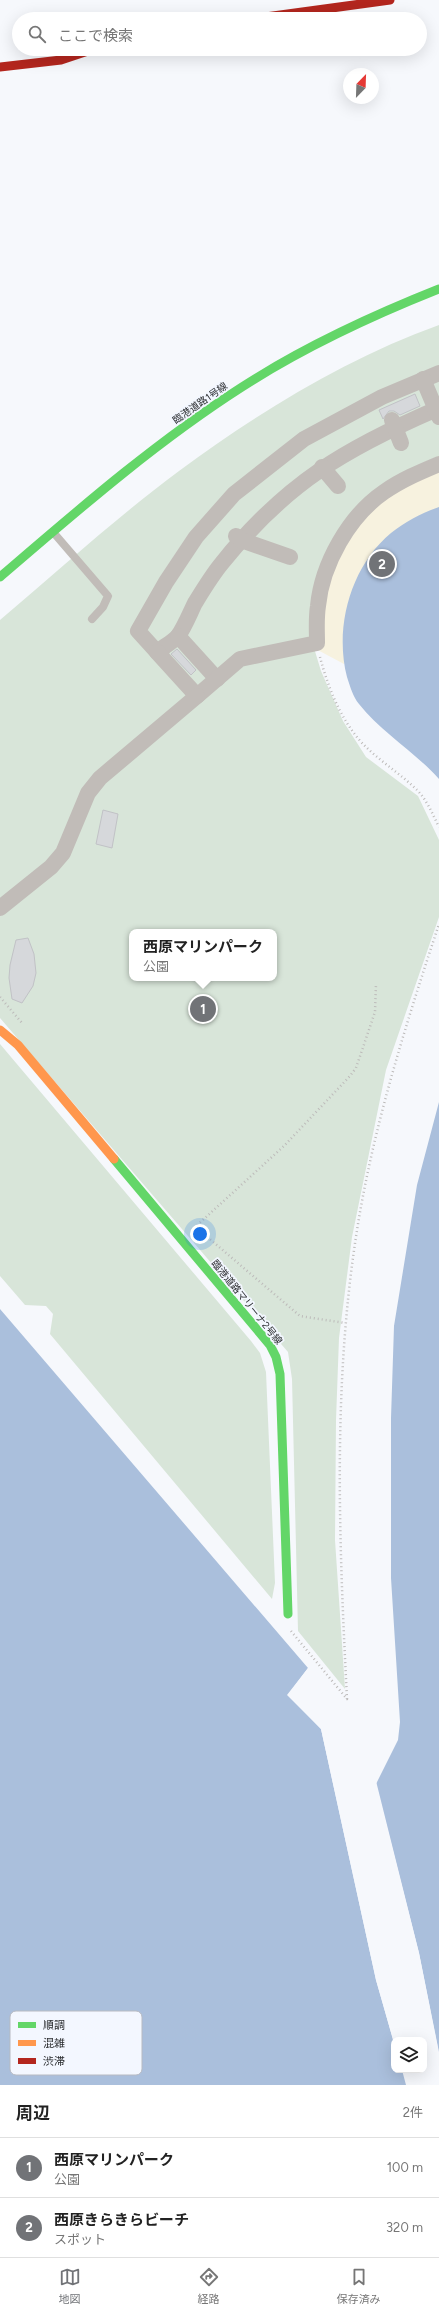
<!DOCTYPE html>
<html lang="ja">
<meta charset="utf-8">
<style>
:root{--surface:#fff;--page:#f6f6f6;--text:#222;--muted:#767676;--line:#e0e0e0;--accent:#717377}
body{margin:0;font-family:Figtree,"Noto Sans JP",sans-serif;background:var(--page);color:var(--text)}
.controls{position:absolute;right:12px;bottom:12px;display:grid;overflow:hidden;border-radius:8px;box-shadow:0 4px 16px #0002}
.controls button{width:36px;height:36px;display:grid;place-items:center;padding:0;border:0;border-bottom:1px solid var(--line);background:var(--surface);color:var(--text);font:20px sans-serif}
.compass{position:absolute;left:343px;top:68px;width:36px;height:36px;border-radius:50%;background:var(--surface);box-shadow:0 4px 16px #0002;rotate:23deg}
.you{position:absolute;left:200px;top:1234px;width:14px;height:14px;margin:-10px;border:3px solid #fff;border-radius:50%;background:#1a73e8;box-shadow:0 0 0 6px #1a73e833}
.badge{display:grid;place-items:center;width:26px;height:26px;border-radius:50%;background:var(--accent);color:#fff;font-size:13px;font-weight:700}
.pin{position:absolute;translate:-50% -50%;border:2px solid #fff;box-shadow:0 1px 4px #0006}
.popup{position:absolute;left:129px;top:929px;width:148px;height:52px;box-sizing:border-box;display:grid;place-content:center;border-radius:8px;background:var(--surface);filter:drop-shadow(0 1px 3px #0005);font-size:13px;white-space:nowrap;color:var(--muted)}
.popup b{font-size:15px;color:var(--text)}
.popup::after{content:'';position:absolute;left:50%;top:100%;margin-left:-8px;border:8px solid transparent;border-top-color:var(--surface)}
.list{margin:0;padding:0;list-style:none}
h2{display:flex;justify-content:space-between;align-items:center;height:52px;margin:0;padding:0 16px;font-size:17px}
h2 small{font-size:13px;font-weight:400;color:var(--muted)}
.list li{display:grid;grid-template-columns:26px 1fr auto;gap:12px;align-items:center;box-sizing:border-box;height:60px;padding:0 16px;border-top:1px solid var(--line)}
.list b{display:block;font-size:15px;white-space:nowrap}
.list p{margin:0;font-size:13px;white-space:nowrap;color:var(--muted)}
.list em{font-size:13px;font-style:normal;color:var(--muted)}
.icon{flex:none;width:22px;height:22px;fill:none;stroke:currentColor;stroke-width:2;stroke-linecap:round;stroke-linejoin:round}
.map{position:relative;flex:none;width:439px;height:2085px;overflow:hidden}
.search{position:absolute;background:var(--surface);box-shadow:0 4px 16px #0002;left:12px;right:12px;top:12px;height:44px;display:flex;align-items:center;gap:10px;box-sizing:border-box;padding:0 14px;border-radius:22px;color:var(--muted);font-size:15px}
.sheet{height:172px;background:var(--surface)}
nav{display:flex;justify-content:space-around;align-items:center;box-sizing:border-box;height:56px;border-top:1px solid var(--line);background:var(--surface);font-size:11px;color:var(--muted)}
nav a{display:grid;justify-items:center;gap:2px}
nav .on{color:var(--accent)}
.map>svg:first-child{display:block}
.green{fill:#d8e5d9;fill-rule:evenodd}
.sand{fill:#f7f2df}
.water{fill:#aabfdc}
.pier{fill:#f6f8fc}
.building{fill:#d6d8db;stroke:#c1c2c6}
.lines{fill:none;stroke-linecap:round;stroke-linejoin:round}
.path{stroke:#bdbbba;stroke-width:2.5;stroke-dasharray:1 3;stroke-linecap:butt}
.lane{stroke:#c1bcb8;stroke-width:8}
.street{stroke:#c1bcb8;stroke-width:16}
.fast{stroke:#63d668;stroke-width:9}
.slow{stroke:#ff974d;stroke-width:9}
.jam{stroke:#b3261e;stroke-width:9}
.labels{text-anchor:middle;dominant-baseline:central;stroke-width:3.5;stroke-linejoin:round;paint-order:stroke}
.street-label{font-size:10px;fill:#2a2c2f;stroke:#f3f7ff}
.key{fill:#f3f7ff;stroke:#b7bac1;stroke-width:1}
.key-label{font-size:11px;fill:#2a2c2f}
</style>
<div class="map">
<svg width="439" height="2085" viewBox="0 0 439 2085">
<rect width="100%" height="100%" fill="#f6f8fc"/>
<!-- green -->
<g class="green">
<path d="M439,325v131l-14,6 -111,186 7,23 22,50 23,36 52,39 21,44v77l-53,153 -34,167 -13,101 -3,82 -1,120 10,149 -47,-58 -6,-252 -4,-27 -288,-334v-398c59,-50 117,-103 179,-149 80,-59 166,-112 260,-146zM132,932h142v46h-142z"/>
<polygon points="0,1044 251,1341 260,1353 266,1372 275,1583 272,1599 50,1334 53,1314 46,1306 25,1305 0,1276"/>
</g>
<!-- sand -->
<polygon class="sand" points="439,456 439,585 344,664 314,648 331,550 425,462"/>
<!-- water -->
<g class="water">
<path d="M439,507v272c-24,-27 -57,-46 -80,-75 -6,-7 -9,-18 -12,-27 -13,-50 4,-111 44,-144 15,-12 31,-20 48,-26z"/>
<polygon points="439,1102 439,2052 419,1953 376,1784 398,1740 400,1722 391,1578 391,1418 394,1326 417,1185"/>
<polygon points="0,1309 308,1668 288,1695 321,1729 376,1980 394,2043 394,2070 402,2070 406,2085 0,2085"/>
</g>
<!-- pier -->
<g class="pier">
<polygon points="308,1668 309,1669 290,1694 323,1728 378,1979 395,2040 394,2043 376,1980 321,1729 287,1695"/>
<polygon points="376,1781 419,1953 439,2054 417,1954 375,1784"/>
</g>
<!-- building -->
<g class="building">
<polygon points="415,394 420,406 400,415 394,411 389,411 383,419 379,410"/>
<polygon points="177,649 196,670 191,675 171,654"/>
<polygon points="103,810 118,814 112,848 96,844"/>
<polygon points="28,938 34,954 36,973 33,986 22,1003 12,999 9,978 10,965 16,940"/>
</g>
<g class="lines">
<!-- path -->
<g class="path">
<path d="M320,657c8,31 22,66 45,89 15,15 34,27 50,42 11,10 17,25 24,39"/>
<polyline points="0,997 22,1023"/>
<polyline points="194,1228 284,1146 350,1076 356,1068 375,1012 376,984"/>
<polyline points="198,1229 300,1316 345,1323"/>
<path d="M291,1631l56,68c-8,-160 -15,-321 12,-481 17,-100 48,-197 80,-294"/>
</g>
<!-- lane -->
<polyline class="lane" points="53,532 108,596 103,607 92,619"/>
<!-- street -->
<g class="street">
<path d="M439,373l-57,24 -78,42 -70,55 -38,43 -30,45 -28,49 19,21c6,-5 16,-10 21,-16 7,-10 12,-23 17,-33 8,-13 17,-28 27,-40 64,-80 124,-115 217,-155"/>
<polyline points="423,379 439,417"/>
<polyline points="392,420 401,443"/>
<polyline points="322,467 338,486"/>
<polyline points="236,536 241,540 290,557"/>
<polyline points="178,636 217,679"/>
<path d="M157,652l40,44 43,-37 77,-16c0,-12 -1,-25 1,-37 4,-42 31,-90 66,-114 17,-12 36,-20 55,-28"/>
<polyline points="0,908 51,867 63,853 88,793 100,778 197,696"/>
</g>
<!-- fast -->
<g class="fast">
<path d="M0,577c78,-67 156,-135 242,-190 62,-40 129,-71 197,-98"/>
<polyline points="114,1159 270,1345 276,1357 280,1374 288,1614"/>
</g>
<!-- slow -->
<polyline class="slow" points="0,1030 18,1045 114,1159"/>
<!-- jam -->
<g class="jam">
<polyline points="251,19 390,0"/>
<polyline points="0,67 61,60 94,49"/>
</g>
</g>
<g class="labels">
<!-- street labels -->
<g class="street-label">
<text transform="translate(200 403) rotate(-35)">臨港道路1号線</text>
<text transform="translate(247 1302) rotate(51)">臨港道路マリーナ2号線</text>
</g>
</g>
<!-- legend -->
<rect x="10" y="2011" width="132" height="64" rx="6" class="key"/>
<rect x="18" y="2022" width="18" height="6" fill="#63d668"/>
<rect x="18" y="2040" width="18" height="6" fill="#ff974d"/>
<rect x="18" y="2058" width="18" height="6" fill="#b3261e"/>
<g class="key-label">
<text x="43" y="2029">順調</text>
<text x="43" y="2047">混雑</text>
<text x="43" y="2065">渋滞</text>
</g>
</svg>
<div class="controls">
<button><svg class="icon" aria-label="layers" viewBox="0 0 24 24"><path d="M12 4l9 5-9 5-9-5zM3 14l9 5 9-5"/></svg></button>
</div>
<svg class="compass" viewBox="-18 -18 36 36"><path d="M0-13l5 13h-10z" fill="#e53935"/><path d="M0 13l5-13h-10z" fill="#767676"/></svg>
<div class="you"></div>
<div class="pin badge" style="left:203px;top:1009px">1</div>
<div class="popup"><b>西原マリンパーク</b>公園</div>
<div class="pin badge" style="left:382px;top:564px">2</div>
<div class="search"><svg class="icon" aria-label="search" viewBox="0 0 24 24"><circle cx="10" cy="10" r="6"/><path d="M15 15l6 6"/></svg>ここで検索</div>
</div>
<section class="sheet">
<h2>周辺<small>2件</small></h2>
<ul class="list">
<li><span class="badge">1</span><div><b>西原マリンパーク</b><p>公園</p></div><em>100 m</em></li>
<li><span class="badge">2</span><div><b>西原きらきらビーチ</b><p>スポット</p></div><em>320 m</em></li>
</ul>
</section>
<nav>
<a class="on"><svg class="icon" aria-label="map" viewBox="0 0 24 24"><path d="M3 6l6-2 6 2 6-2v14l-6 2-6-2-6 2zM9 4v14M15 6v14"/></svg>地図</a>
<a><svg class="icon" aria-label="directions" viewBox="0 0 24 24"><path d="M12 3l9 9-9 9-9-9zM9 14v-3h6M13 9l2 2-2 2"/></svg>経路</a>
<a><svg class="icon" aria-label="saved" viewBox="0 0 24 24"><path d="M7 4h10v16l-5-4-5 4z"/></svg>保存済み</a>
</nav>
